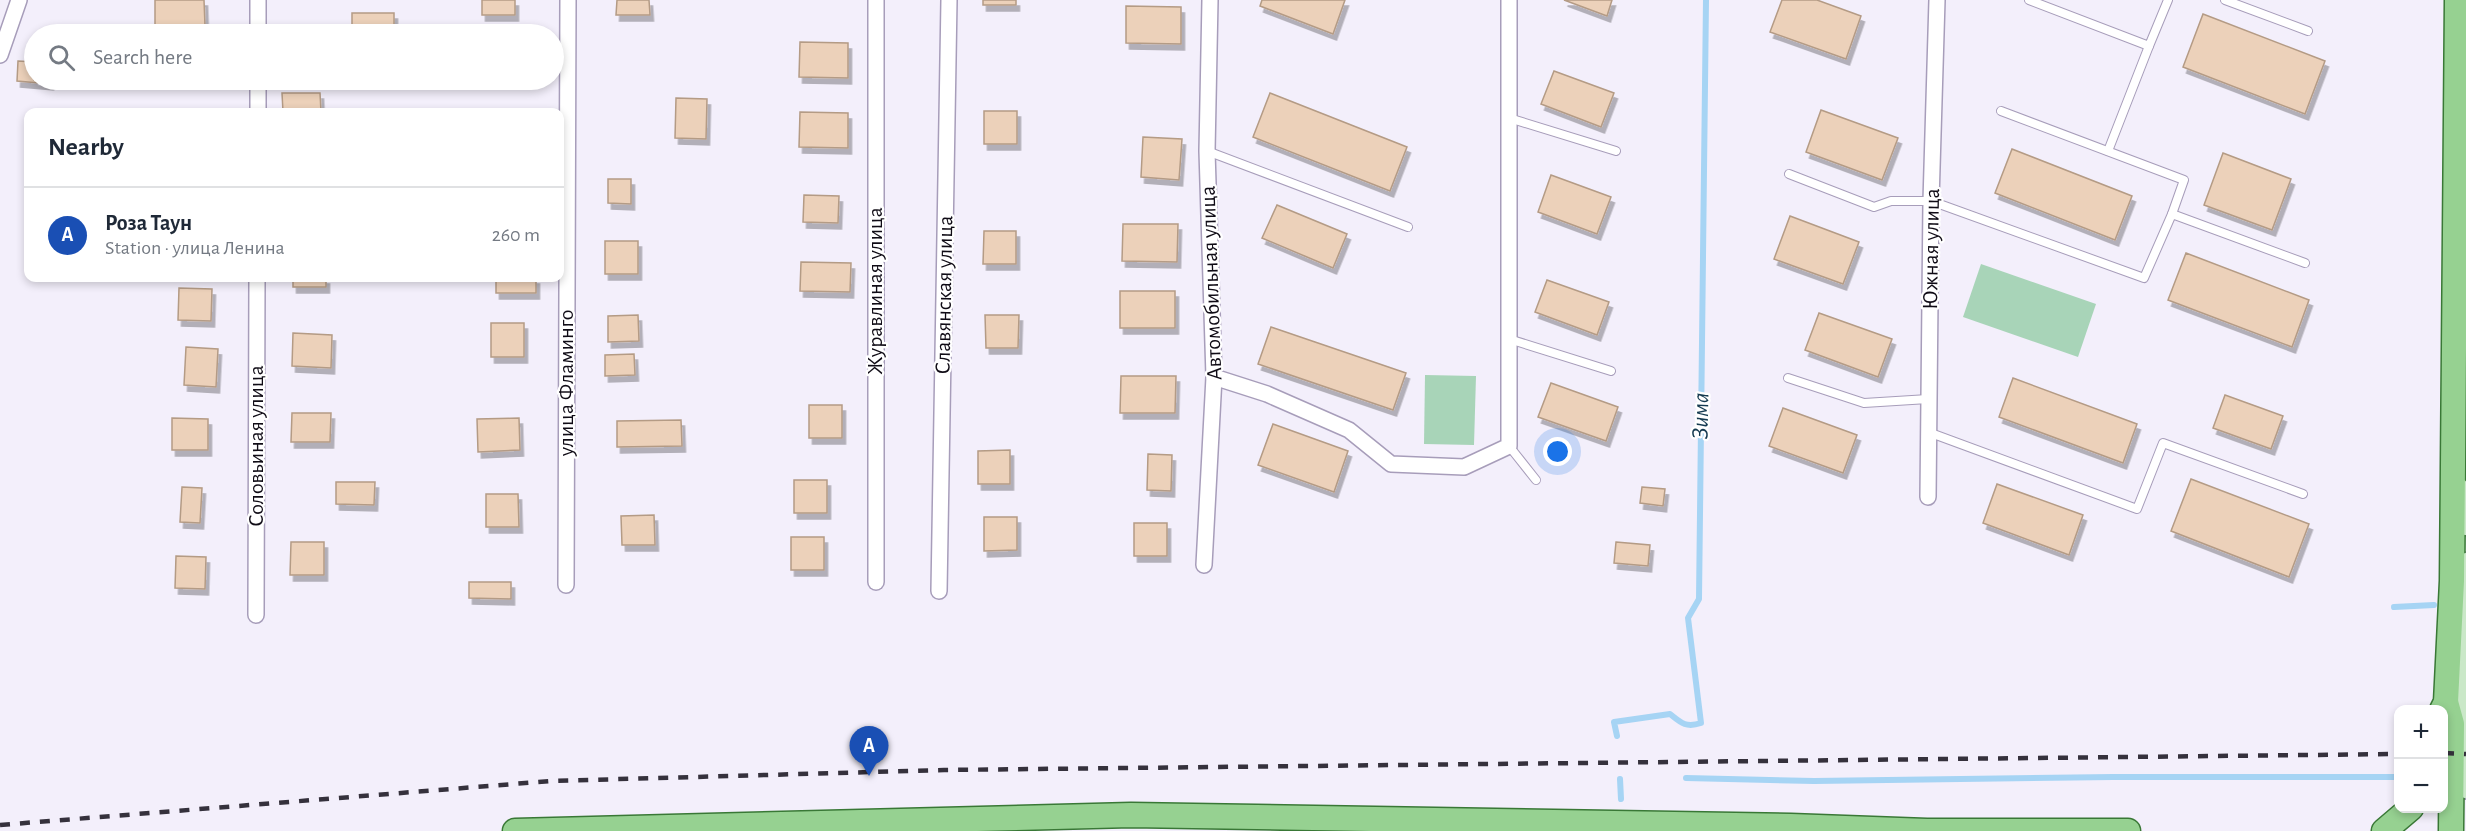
<!DOCTYPE html>
<meta charset="utf-8">
<style>
:root{--surface:#fff;--page:#f6f6f7;--text:#1f2937;--muted:#747a83;--line:#e0e1e3;--accent:#2563eb}
body{margin:0;font-family:"Alegreya Sans",sans-serif;background:var(--page);color:var(--text)}
.controls{position:absolute;right:18px;bottom:18px;display:grid;overflow:hidden;border-radius:12px;box-shadow:0 3px 9px #0003}
.controls button{width:54px;height:54px;display:grid;place-items:center;padding:0;border:0;border-bottom:2px solid var(--line);background:var(--surface);color:var(--text);font:30px sans-serif}
.you{position:absolute;left:1558px;top:452px;width:21px;height:21px;margin:-15px;border:4px solid #fff;border-radius:50%;background:#1a73e8;box-shadow:0 0 0 9px #1a73e833}
.badge{display:grid;place-items:center;width:39px;height:39px;border-radius:50%;background:var(--accent);color:#fff;font-size:20px;font-weight:700}
.pin{position:absolute;translate:-50% -50px;filter:drop-shadow(0 2px 3px #0008)}
.pin::after{content:'';position:absolute;top:32px;width:21px;height:18px;background:inherit;clip-path:polygon(0 0,100% 0,50% 100%)}
.list{margin:0;padding:0;list-style:none}
h2{display:flex;justify-content:space-between;align-items:center;height:78px;margin:0;padding:0 24px;font-size:26px}
h2 small{font-size:20px;font-weight:400;color:var(--muted)}
.list li{display:grid;grid-template-columns:39px 1fr auto;gap:18px;align-items:center;box-sizing:border-box;height:96px;padding:0 24px;border-top:2px solid var(--line)}
.list b{display:block;font-size:22px;white-space:nowrap}
.list p{margin:0;font-size:20px;white-space:nowrap;color:var(--muted)}
.list em{font-size:20px;font-style:normal;color:var(--muted)}
.icon{flex:none;width:33px;height:33px;fill:none;stroke:currentColor;stroke-width:2;stroke-linecap:round;stroke-linejoin:round}
.map{position:relative;flex:none;width:2466px;height:831px;overflow:hidden}
.search{position:absolute;background:var(--surface);box-shadow:0 3px 9px #0003;left:24px;top:24px;width:540px;height:66px;display:flex;align-items:center;gap:15px;box-sizing:border-box;padding:0 21px;border-radius:33px;color:var(--muted);font-size:22px}
.panel{position:absolute;background:var(--surface);box-shadow:0 3px 9px #0003;left:24px;top:108px;width:540px;height:174px;border-radius:12px}
.map>svg:first-child{display:block}
.green{fill:#a8d4b8}
.lines{fill:none;stroke-linecap:round;stroke-linejoin:round}
.stream{stroke:#a6d4f4;stroke-width:6}
.building{fill:#ecd1ba;stroke:#b49b85;stroke-width:1.5;filter:url(#shadow)}
.service-casing{stroke:#a79dba;stroke-width:10}
.minor-casing{stroke:#a79dba;stroke-width:18}
.secondary-casing{stroke:#a79dba;stroke-width:26}
.primary-casing{stroke:#397836;stroke-width:27}
.service{stroke:#fff;stroke-width:8}
.minor{stroke:#fff;stroke-width:15}
.secondary{stroke:#cae8c8;stroke-width:22}
.primary{stroke:#96d191;stroke-width:24}
.rail{stroke:#35313c;stroke-width:4.5;stroke-dasharray:10 10;stroke-linecap:butt}
.labels{text-anchor:middle;dominant-baseline:central;stroke-width:4.5;stroke-linejoin:round;paint-order:stroke}
.street-label{font-size:22px;fill:#0f0b15;stroke:#fff}
.water-label{font-size:24px;font-style:italic;fill:#153a50;stroke:#fff}
</style>
<div class="map">
<svg width="2466" height="831" viewBox="0 0 2466 831">
<defs>
<filter id="shadow"><feDropShadow dx="3.5" dy="6" stdDeviation="0" flood-color="#0004"/></filter>
</defs>
<rect width="100%" height="100%" fill="#f3effb"/>
<!-- green -->
<g class="green">
<polygon points="1981,264 2096,304 2078,357 1963,317"/>
<polygon points="1425,375 1476,376 1474,445 1424,444"/>
</g>
<g class="lines">
<!-- stream -->
<g class="stream">
<polyline points="2394,607 2434,605"/>
<path d="M1617,736l-3,-14 56,-8c11,9 16,14 31,9l-13,-105 11,-19 7,-599"/>
<polyline points="1686,778 1814,781 2113,777 2398,777"/>
<polyline points="1620,779 1621,799"/>
</g>
</g>
<!-- building -->
<g class="building">
<polygon points="155,0 204,0 205,26 155,27"/>
<rect x="482" y="0" width="33" height="15"/>
<polygon points="617,0 649,0 650,15 616,15"/>
<rect x="983" y="0" width="33" height="5"/>
<polygon points="1262,0 1345,0 1333,34 1260,6"/>
<polygon points="1564,0 1612,0 1607,16"/>
<polygon points="1782,0 1817,0 1861,16 1846,59 1770,32"/>
<polygon points="1126,6 1181,7 1181,44 1126,43"/>
<rect x="352" y="13" width="42" height="21"/>
<polygon points="2203,14 2325,61 2305,114 2183,67"/>
<polygon points="800,42 848,43 848,78 799,77"/>
<polygon points="18,61 34,62 34,80 50,80 50,84 17,81"/>
<polygon points="1554,71 1614,93 1601,127 1541,104"/>
<polygon points="282,93 320,93 321,112 283,112"/>
<polygon points="1270,93 1407,147 1390,191 1253,137"/>
<polygon points="676,98 707,99 706,139 675,138"/>
<rect x="497" y="109" width="25" height="3"/>
<polygon points="1821,110 1898,138 1882,180 1806,152"/>
<rect x="984" y="111" width="33" height="33"/>
<polygon points="800,112 848,113 848,148 799,147"/>
<polygon points="1143,137 1182,139 1179,180 1141,177"/>
<polygon points="2012,149 2132,196 2115,240 1995,193"/>
<polygon points="2223,153 2291,179 2272,230 2204,205"/>
<polygon points="1551,175 1611,197 1597,234 1538,212"/>
<polygon points="608,179 631,179 631,204 608,203"/>
<polygon points="804,195 839,196 838,223 803,222"/>
<polygon points="1277,205 1347,234 1333,268 1262,238"/>
<polygon points="1790,216 1859,242 1843,284 1774,259"/>
<polygon points="1123,224 1178,224 1177,262 1122,261"/>
<polygon points="984,231 1016,231 1016,264 983,264"/>
<rect x="605" y="241" width="33" height="33"/>
<polygon points="2186,253 2309,300 2292,347 2168,300"/>
<polygon points="801,262 851,263 850,292 800,291"/>
<rect x="293" y="278" width="33" height="9"/>
<rect x="496" y="278" width="40" height="15"/>
<polygon points="1547,280 1609,302 1597,335 1535,312"/>
<polygon points="179,288 212,289 211,321 178,320"/>
<rect x="1120" y="291" width="55" height="37"/>
<polygon points="1819,313 1892,339 1878,377 1805,350"/>
<polygon points="638,315 639,341 608,342 608,316"/>
<polygon points="985,315 1019,315 1018,348 986,348"/>
<rect x="491" y="323" width="33" height="34"/>
<polygon points="1271,327 1406,373 1393,410 1258,364"/>
<polygon points="293,333 332,335 331,368 292,366"/>
<polygon points="186,347 218,349 216,387 184,385"/>
<polygon points="634,354 635,375 605,376 605,355"/>
<polygon points="1121,376 1176,376 1175,413 1120,413"/>
<polygon points="2013,378 2137,424 2123,463 1999,417"/>
<polygon points="1551,383 1618,407 1606,441 1538,417"/>
<polygon points="2225,395 2283,416 2271,449 2213,428"/>
<rect x="809" y="405" width="33" height="33"/>
<polygon points="1783,408 1857,435 1843,473 1769,446"/>
<polygon points="292,413 331,413 330,442 291,442"/>
<polygon points="172,418 208,419 208,450 172,450"/>
<polygon points="519,418 520,450 478,452 477,419"/>
<polygon points="681,420 682,446 617,447 617,421"/>
<polygon points="1273,424 1348,451 1334,492 1258,465"/>
<polygon points="1010,450 1010,484 978,484 978,451"/>
<polygon points="1148,454 1172,455 1171,491 1147,490"/>
<polygon points="2191,479 2309,524 2289,577 2171,531"/>
<rect x="794" y="480" width="33" height="33"/>
<polygon points="336,482 375,482 374,505 336,504"/>
<polygon points="1997,484 2083,515 2069,555 1983,523"/>
<polygon points="182,487 202,488 200,523 180,522"/>
<polygon points="1642,487 1665,489 1663,506 1640,503"/>
<polygon points="486,494 518,494 519,527 486,527"/>
<polygon points="654,515 655,545 622,545 621,516"/>
<polygon points="984,517 1017,517 1017,550 984,551"/>
<rect x="1134" y="523" width="33" height="33"/>
<rect x="791" y="537" width="33" height="33"/>
<polygon points="291,542 324,542 324,575 290,575"/>
<polygon points="1616,542 1650,545 1648,566 1614,563"/>
<polygon points="176,556 206,557 205,589 175,588"/>
<polygon points="469,582 511,582 511,599 469,598"/>
</g>
<g class="lines">
<defs>
<g id="service">
<polyline points="2029,0 2149,46 2168,0"/>
<polyline points="2225,0 2308,31"/>
<polyline points="2001,111 2184,180 2172,214"/>
<polyline points="1509,118 1616,151"/>
<polyline points="1207,151 1408,227"/>
<polyline points="2108,151 2149,46"/>
<polyline points="1789,174 1874,207 1891,201 1931,201 2144,278 2172,214 2305,263"/>
<polyline points="1509,339 1611,371"/>
<polyline points="1788,378 1864,403 1928,399"/>
<polyline points="1928,432 2137,509 2163,443 2303,494"/>
<polyline points="1509,446 1536,480"/>
</g>
<g id="minor">
<polyline points="258,34 258,0"/>
<polyline points="0,55 19,0"/>
<polyline points="258,112 258,80"/>
<polyline points="1214,377 1267,394 1349,430 1391,464 1464,467 1509,446 1509,0"/>
<polyline points="1928,497 1931,201 1937,0"/>
<polyline points="1204,565 1214,377 1207,151 1210,0"/>
<polyline points="876,582 876,0"/>
<polyline points="566,585 568,0"/>
<polyline points="939,591 949,0"/>
<polyline points="256,615 257,278"/>
</g>
<g id="secondary">
<polyline points="2457,488 2466,524"/>
<polyline points="2466,564 2461,763 2462,781 2466,787"/>
</g>
<g id="primary">
<polyline points="2446,702 2452,724 2451,831"/>
<polyline points="2442,710 2446,702 2452,581 2457,0"/>
<polyline points="515,831 1131,815 1791,826 1927,831 2128,831"/>
<polyline points="2384,831 2411,808"/>
</g>
</defs>
<!-- service casing -->
<use href="#service" class="service-casing"/>
<!-- minor casing -->
<use href="#minor" class="minor-casing"/>
<!-- secondary casing -->
<use href="#secondary" class="secondary-casing"/>
<!-- primary casing -->
<use href="#primary" class="primary-casing"/>
<!-- service -->
<use href="#service" class="service"/>
<!-- minor -->
<use href="#minor" class="minor"/>
<!-- secondary -->
<use href="#secondary" class="secondary"/>
<!-- primary -->
<use href="#primary" class="primary"/>
<!-- rail -->
<g class="rail">
<polyline points="2444,753 2466,754"/>
<polyline points="0,825 551,781 944,770 2398,754"/>
</g>
</g>
<g class="labels">
<!-- street labels -->
<g class="street-label">
<text transform="translate(1931 249) rotate(-89)">Южная улица</text>
<text transform="translate(1211 283) rotate(-92)">Автомобильная улица</text>
<text transform="translate(875 291) rotate(-90)">Журавлиная улица</text>
<text transform="translate(944 295) rotate(-89)">Славянская улица</text>
<text transform="translate(566 383) rotate(-90)">улица Фламинго</text>
<text transform="translate(256 446) rotate(-90)">Соловьиная улица</text>
</g>
<!-- water labels -->
<g class="water-label">
<text transform="translate(1701 416) rotate(-89)">Зима</text>
</g>
</g>
</svg>
<div class="controls">
<button>+</button>
<button>−</button>
</div>
<div class="you"></div>
<div class="pin badge" style="left:869px;top:776px;background:#1a4fb4">A</div>
<div class="search"><svg class="icon" aria-label="search" viewBox="0 0 24 24"><circle cx="10" cy="10" r="6"/><path d="M15 15l6 6"/></svg>Search here</div>
<section class="panel">
<h2>Nearby<small></small></h2>
<ul class="list">
<li><span class="badge" style="background:#1a4fb4">A</span><div><b>Роза Таун</b><p>Station · улица Ленина</p></div><em>260 m</em></li>
</ul>
</section>
</div>
